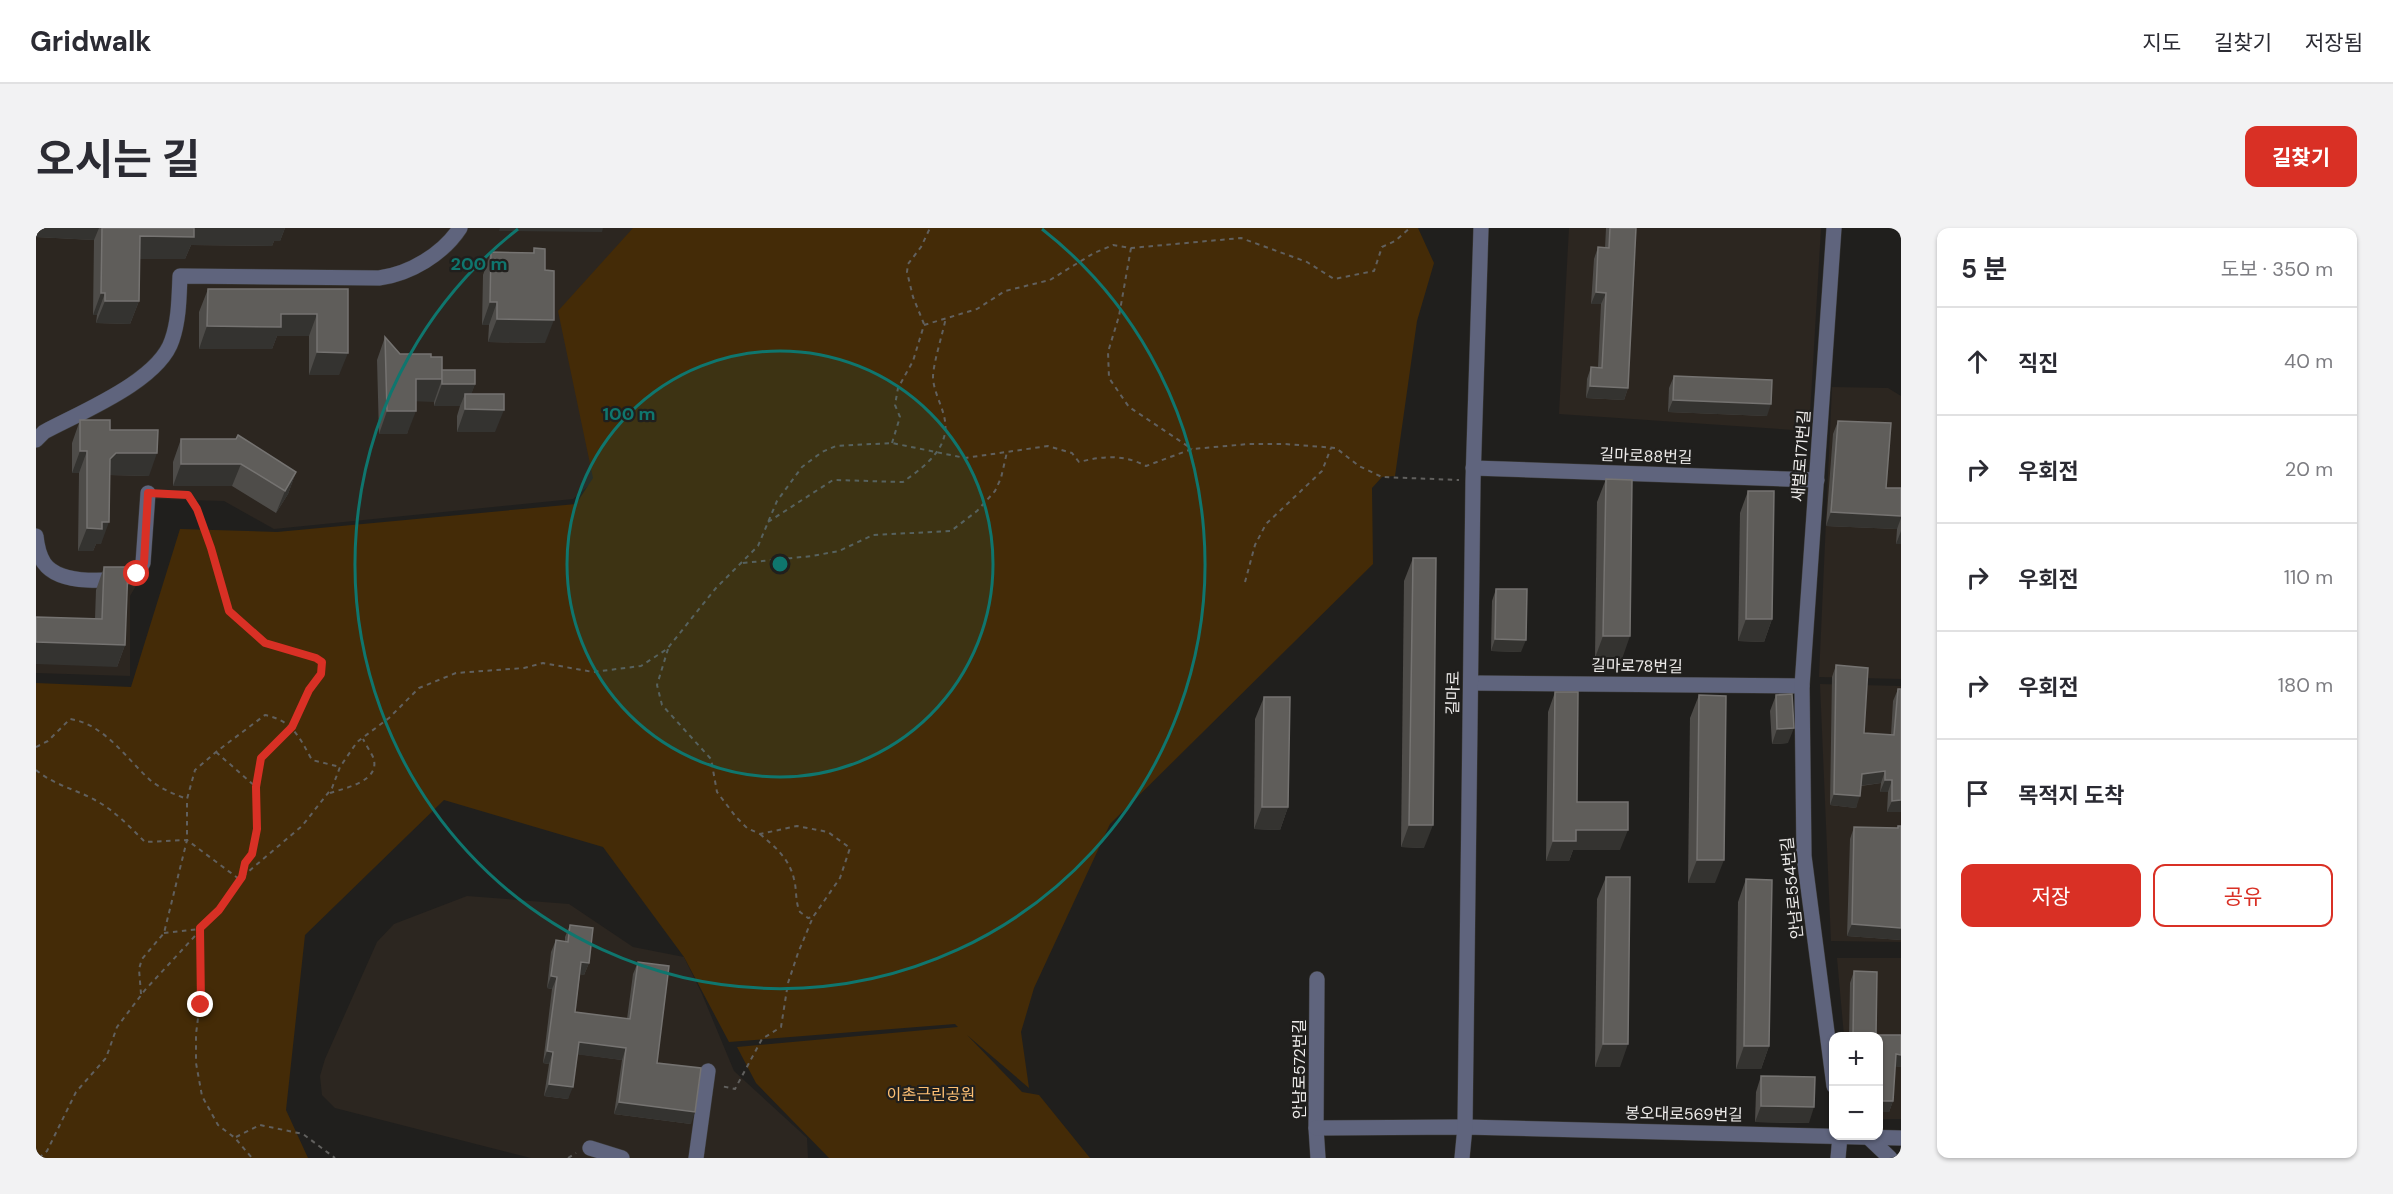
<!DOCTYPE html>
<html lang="ko">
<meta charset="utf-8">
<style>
:root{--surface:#fff;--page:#f2f2f3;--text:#2b2b33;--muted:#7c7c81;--line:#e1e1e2;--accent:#d93025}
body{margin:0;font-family:"DM Sans","Noto Sans KR",sans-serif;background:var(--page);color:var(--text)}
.controls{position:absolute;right:18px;bottom:18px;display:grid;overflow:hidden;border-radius:12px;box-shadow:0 2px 4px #0004}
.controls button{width:54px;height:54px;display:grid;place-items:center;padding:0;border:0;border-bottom:2px solid var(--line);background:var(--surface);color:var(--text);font:30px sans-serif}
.stop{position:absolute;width:18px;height:18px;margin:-14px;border:4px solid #d93025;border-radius:50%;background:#fff}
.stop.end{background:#d93025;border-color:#fff;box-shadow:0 2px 6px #0008}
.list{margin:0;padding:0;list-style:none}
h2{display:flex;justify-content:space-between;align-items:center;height:78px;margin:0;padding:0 24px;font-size:26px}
h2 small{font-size:20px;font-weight:400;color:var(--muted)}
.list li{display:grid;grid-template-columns:39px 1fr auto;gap:18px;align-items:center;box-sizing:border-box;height:108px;padding:0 24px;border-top:2px solid var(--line)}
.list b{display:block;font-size:22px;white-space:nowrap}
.list em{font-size:20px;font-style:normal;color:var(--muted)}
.actions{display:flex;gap:12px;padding:18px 24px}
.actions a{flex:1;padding:14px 0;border:2px solid var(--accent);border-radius:12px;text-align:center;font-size:21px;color:var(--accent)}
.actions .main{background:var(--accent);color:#fff}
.icon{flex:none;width:33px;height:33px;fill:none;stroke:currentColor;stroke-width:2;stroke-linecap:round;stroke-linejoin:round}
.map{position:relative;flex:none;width:1865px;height:930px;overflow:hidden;border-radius:12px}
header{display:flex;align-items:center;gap:36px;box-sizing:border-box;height:84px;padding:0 30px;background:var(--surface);border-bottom:2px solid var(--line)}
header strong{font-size:28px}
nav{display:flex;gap:33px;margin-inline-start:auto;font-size:21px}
.intro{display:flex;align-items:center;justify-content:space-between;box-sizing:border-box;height:144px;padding:0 36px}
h1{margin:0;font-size:42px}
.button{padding:15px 27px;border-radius:12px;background:var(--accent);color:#fff;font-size:21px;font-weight:700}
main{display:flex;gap:36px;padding:0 36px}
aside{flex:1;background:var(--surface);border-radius:12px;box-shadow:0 2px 4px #0004}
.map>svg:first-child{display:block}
.built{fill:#2c2620}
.green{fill:#442b07}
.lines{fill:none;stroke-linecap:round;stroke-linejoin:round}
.minor-casing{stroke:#3d3c3a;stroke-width:16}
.path{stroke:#61605e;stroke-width:2;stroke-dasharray:4.5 4.5;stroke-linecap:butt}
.minor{stroke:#5f647d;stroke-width:15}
.wall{fill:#4e4c49}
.shaded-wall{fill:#343330}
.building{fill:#5f5d5a;stroke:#757371;stroke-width:1.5}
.route{stroke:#d93025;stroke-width:8}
.ring{fill:none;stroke:#0f766e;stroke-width:3}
.labels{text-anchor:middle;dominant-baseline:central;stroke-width:4.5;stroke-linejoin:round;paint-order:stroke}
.street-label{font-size:16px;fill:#edebea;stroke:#201f1d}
.park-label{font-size:16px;fill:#fec074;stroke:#201f1d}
.centre{fill:#0f766e;stroke:#201f1d;stroke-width:3}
.ring-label{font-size:18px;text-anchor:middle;font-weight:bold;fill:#0f766e;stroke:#201f1d;stroke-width:4.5;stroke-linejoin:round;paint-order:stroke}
</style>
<header>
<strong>Gridwalk</strong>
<nav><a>지도</a><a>길찾기</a><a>저장됨</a></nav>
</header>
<div class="intro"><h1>오시는 길</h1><a class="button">길찾기</a></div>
<main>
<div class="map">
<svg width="1865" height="930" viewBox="0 0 1865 930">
<rect width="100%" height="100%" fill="#201f1d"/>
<!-- built -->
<g class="built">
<polygon points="0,0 854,0 537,271 238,301 188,273 118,271 111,339 94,368 94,448 0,445"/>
<polygon points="1533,0 1785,0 1773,203 1523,186"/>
<polygon points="1796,159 1852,160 1865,168 1865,451 1783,449"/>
<polygon points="1784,456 1865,458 1865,714 1795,713"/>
<polygon points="431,668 533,676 597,719 648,729 666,766 698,843 771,910 772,930 495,930 299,880 286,867 284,848 289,831 341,714 358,696"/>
<polygon points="1801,730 1865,730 1865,891 1843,891 1842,808 1808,808"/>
</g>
<!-- green -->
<polygon class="green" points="597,0 1382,0 1398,35 1381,93 1359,248 1346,249 1336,260 1337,336 1074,596 998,760 985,804 993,860 931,807 986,864 1003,867 1054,930 793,930 720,855 701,819 922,799 919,796 693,814 648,729 567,619 408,572 269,707 250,882 272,930 0,930 0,455 95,459 144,301 241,304 540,276 557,250 522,83"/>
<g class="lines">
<defs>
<g id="minor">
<path d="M0,212l8,-8c37,-20 115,-51 128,-92 7,-20 7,-42 8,-64l199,2c31,-4 64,-24 81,-50"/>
<polyline points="1437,240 1781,252"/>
<path d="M0,308c1,10 3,19 8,27 16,23 70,19 93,11l6,-11 5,-70"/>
<polyline points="1435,455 1766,458"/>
<polyline points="1281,751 1280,900 1282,930"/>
<polyline points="1798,858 1768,628 1766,458 1798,0"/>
<polyline points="1280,900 1429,899 1865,910"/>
<polyline points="1832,909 1854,930"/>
<polyline points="554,920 586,930"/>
<polyline points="660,930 672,843"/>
<polyline points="1426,930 1429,899 1437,253 1445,0"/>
<polyline points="1802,930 1804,908"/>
</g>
</defs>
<!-- minor casing -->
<use href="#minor" class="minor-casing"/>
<!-- path -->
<g class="path">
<polyline points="1095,20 1083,88 1072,124 1073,150 1093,179 1156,221"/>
<polyline points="888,96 877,69 871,44 872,36 885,19 894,0"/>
<polyline points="856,215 864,189 859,177 862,160 877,133 888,97 941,81 969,63 1014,52 1058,25 1077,17 1095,20 1205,10 1271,34 1298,51 1338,43 1346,19 1359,13 1374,0"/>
<polyline points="127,266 152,267 161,281 193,383 229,415 280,430 286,434 285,446 273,462 256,499 225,530 220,559 221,601 216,626 209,635 206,649"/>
<path d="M732,294l65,-42 70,2c22,-16 49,-35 41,-66 -3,-13 -11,-26 -11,-40 1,-16 10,-43 13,-59"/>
<polyline points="707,335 776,328 803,323 837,307 915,303 941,283 959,263 965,250 971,224"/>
<polyline points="1209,354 1219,317 1230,296 1286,243 1295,220"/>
<polyline points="632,421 621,457 626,477 675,531 681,564 700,589 711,600 724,606 761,598 792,604 814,620 804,650 777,689 762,725 752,755 745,799 726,811 699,861 685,858"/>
<path d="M0,519l12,-6 22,-22c34,5 56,39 80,61 11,9 24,14 37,19"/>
<polyline points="180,524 220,559"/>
<path d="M0,542c18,15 39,19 59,30 19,10 35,27 50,42l42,-2 52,39"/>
<path d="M294,565c15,-5 52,-12 43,-36 -3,-6 -7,-12 -10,-18"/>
<path d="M724,606c15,13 29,24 34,45 3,11 1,23 6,33l8,6 5,-1"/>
<polyline points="128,705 164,701 166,759 160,806 160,835 166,868 182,897 199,910 216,930"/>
<path d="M105,766l-2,-25 3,-10 22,-26 23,-93v-41l8,-29 21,-18 49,-37c28,6 34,22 47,45l28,7"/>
<polyline points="200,909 224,897 267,906 299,930"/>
<path d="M3,930l8,-7 29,-59 30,-34 11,-31 28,-37 74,-80 23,-33 60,-51 30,-38 8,-21 17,-25 32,-24 30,-30 37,-15 68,-5 19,-5 50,9 48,-6 26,-17 49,-61 42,-42 19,-45 25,-34 20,-15 14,-6 56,-3 73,15 83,-12 24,7 7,9c24,-6 44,-8 67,4l46,-17 57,-5h36l51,4 23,18 23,11 77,3"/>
<polyline points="532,930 540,925"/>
</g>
<!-- minor -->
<use href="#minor" class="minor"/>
</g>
<!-- wall -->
<g class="wall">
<polygon points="0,0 249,0 244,13 238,13 236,18 155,17 149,31 103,31 103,73 94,96 60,95 61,87 57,87 58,12 0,9"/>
<polygon points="1570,0 1600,0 1592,160 1588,172 1550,170 1551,151 1555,139 1562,139 1565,76 1555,76 1558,31 1562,19 1569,20"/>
<polygon points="498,20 509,115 452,114 453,97 446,97 447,47 455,24 497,25"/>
<polygon points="172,61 312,61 303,147 273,147 273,108 241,108 236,121 163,121 163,84"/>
<polygon points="349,109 364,126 395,129 406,142 439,156 435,166 459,204 421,204 421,188 424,178 398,178 398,173 380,173 371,206 343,206 341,132"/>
<polygon points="1638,148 1731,188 1632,184 1633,160"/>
<polygon points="44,192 74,202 113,248 74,247 65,316 60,316 57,323 42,323 43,245 36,245 36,215"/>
<polygon points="1802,193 1850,260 1865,260 1865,316 1860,316 1861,301 1790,298 1797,206"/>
<polygon points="145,211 260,244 252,266 240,285 196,258 137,258 137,234"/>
<polygon points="1570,251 1586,431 1559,430 1561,274"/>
<polygon points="1712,263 1736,391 1728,414 1702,413 1704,285"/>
<polygon points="1377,330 1388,620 1365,619 1368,353"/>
<polygon points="68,339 89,417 81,439 59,391 60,362"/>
<polygon points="1460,361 1485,424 1455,423 1456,373"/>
<polygon points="1800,437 1828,505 1855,507 1857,473 1862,461 1865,461 1865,584 1851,584 1852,564 1844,564 1845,555 1825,558 1820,580 1794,577 1796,449"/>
<polygon points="1519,464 1541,574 1584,622 1537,622 1533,633 1510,633 1512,484"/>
<polygon points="1663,467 1679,655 1652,655 1654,490"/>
<polygon points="1740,467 1752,515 1736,516 1734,483"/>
<polygon points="1228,469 1252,579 1244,602 1218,601 1219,491"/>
<polygon points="1862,598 1865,712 1811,708 1814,611 1818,599 1861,600"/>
<polygon points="1570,649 1584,839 1559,839 1561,671"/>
<polygon points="1710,651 1733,818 1725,841 1700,841 1702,674"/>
<polygon points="534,697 553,735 548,747 544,746 539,784 591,791 597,746 602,734 621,835 655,896 578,886 586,832 541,826 532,871 508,868 513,836 507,835 516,761 511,760 515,724 520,712 529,714 529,709"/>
<polygon points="1818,743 1841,744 1840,807 1865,807 1865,839 1859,838 1857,873 1853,884 1842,884 1842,808 1813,808 1814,755"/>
<polygon points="1725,848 1773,895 1719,894 1720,864"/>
</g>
<!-- shaded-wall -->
<g class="shaded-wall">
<polygon points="0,0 63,0 58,12 0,9"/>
<polygon points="156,0 249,0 244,13 238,13 236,18 155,17 149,31 96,31 104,8"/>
<polygon points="464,0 567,0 566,4 463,3"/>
<polygon points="1560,64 1570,65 1565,76 1555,76"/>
<polygon points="65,65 69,65 61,87 57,87"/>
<polygon points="69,73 103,73 94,96 60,95"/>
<polygon points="454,74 461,74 453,97 446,97"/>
<polygon points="245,86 281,86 273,108 241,108 236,121 163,121 171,98"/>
<polygon points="461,91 518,92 509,115 452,114"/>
<polygon points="281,124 312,125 303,147 273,147"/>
<polygon points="380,151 406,151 398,174 372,173"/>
<polygon points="406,156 439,156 431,178 429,166 424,178 398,178"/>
<polygon points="1554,158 1592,160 1588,172 1550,170"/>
<polygon points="1637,172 1735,176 1731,188 1632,184"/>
<polygon points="429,181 468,182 459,204 421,204"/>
<polygon points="351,183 380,183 371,206 343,206"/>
<polygon points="44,223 51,223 43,245 36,245"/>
<polygon points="80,225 121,225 113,248 72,247 74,231"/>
<polygon points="145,236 205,236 196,258 137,258"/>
<polygon points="260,244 252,266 240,285 249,263"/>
<polygon points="1795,284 1865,288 1865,290 1861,301 1790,298"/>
<polygon points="66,294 73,294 65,316 60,316 57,323 42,323 51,300"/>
<polygon points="1865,303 1865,316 1860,316"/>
<polygon points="1710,391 1736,391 1728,414 1702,413"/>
<polygon points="1567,408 1594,408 1586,431 1559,430"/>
<polygon points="1459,411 1490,412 1485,424 1455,423"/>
<polygon points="0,414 89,417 81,439 0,436"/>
<polygon points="1758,500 1752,515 1736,516 1741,501"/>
<polygon points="1849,543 1845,555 1821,558 1826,546"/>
<polygon points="1849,552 1856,552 1852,564 1844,564"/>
<polygon points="1798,566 1824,568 1820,580 1794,577"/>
<polygon points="1865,572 1865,584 1851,584 1856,573"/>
<polygon points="1226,579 1252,579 1244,602 1218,601"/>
<polygon points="1373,597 1397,597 1388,620 1365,619"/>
<polygon points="1540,602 1592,602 1584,622 1537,622 1533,633 1510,633 1517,613"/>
<polygon points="1661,632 1688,632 1679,655 1652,655"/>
<polygon points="1816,696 1865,700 1865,712 1811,708"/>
<polygon points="545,734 553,735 548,747 541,746"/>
<polygon points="515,748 521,749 516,761 511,760"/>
<polygon points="543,814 590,820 586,832 538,826"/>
<polygon points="1567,816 1592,816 1584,839 1559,839"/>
<polygon points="1708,818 1733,818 1725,841 1700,841"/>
<polygon points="511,823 517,824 513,836 507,835"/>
<polygon points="1860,826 1865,827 1865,839 1856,838"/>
<polygon points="513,856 537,859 532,871 508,868"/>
<polygon points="1842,873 1857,873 1853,884 1842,884"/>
<polygon points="583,874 659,884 655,896 578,886"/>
<polygon points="1725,878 1778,879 1773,895 1719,894"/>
</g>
<!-- building -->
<g class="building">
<polygon points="66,0 158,0 158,9 104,8 103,73 69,73 69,65 65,65"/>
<polygon points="1574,0 1600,0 1592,160 1554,158 1555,139 1566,140 1570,65 1560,64 1562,19 1573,20"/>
<polygon points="498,20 509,21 509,42 518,43 518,92 461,91 461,74 454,74 455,24 498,25"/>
<polygon points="172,61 312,61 312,125 281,124 281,86 245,86 245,99 171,98"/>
<polygon points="349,109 364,126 395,126 395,129 406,129 406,151 380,151 380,183 351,183"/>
<rect x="406" y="142" width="33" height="14"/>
<polygon points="1638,148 1736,152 1735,176 1637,172"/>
<polygon points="429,166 468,166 468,182 429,181"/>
<polygon points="44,192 74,192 74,202 122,202 121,225 80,225 74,231 73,294 66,294 66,301 51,300 51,223 44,223"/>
<polygon points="1802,193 1855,195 1850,260 1865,260 1865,288 1795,284"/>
<polygon points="202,207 260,244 249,263 205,236 145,236 145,211 200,211"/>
<polygon points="1570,251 1596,252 1594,408 1567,408"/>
<polygon points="1712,263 1738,263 1736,391 1710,391"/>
<polygon points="1377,330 1400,330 1397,597 1373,597"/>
<polygon points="68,339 92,339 89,417 0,414 0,389 66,391"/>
<polygon points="1460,361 1491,361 1490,412 1459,411"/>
<polygon points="1800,437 1832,440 1828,505 1858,507 1862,461 1865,461 1865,572 1856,573 1856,552 1849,552 1849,543 1826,546 1824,568 1798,566"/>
<polygon points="1519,464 1542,464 1541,574 1592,574 1592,602 1540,602 1540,613 1517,613"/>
<polygon points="1756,466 1758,500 1741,501 1740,467"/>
<polygon points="1663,467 1690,468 1688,632 1661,632"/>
<polygon points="1228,469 1254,469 1252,579 1226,579"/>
<polygon points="1862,598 1865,598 1865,700 1816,696 1818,599 1862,600"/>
<polygon points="1570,649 1594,649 1592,816 1567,816"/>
<polygon points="1710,651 1736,652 1733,818 1708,818"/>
<polygon points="534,697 557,700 553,735 545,734 539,784 594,791 602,734 633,738 621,835 665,840 659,884 583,874 590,820 543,814 537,859 513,856 517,824 511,823 521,749 515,748 520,712 532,714"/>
<polygon points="1818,743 1841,744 1840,807 1865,807 1865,827 1860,826 1857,873 1842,873 1842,808 1817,808"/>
<polygon points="1725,848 1779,849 1778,879 1725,878"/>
</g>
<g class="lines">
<!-- route -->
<polyline class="route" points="101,346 108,335 112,265 152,267 161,281 175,320 193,383 229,415 280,430 286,434 285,446 273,462 256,499 225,530 220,559 221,601 216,626 209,635 206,649 183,682 164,700 165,777"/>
</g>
<!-- distance rings -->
<circle cx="744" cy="336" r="213" fill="#0f766e" fill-opacity=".12"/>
<g class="ring">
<circle cx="744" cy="336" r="213"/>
<path d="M1006 1A425 425 0 1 1 482 1"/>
</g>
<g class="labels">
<!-- street labels -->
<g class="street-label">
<text transform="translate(1610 228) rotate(2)">길마로88번길</text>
<text transform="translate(1765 228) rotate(-86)">새벌로171번길</text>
<text transform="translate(1601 438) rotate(1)">길마로78번길</text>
<text transform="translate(1417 465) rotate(-89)">길마로</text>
<text transform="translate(1756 660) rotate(-96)">안남로554번길</text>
<text transform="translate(1263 841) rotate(-90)">안남로572번길</text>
<text transform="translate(1648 886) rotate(1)">봉오대로569번길</text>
</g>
<!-- park labels -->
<g class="park-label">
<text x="895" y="866">이촌근린공원</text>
</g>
</g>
<circle cx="744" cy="336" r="9" class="centre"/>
<g class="ring-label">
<text x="443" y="42">200 m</text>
<text x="593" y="192">100 m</text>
</g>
</svg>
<div class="controls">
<button>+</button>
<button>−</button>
</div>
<div class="stop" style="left:101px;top:346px"></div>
<div class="stop end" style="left:165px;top:777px"></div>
</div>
<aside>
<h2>5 분<small>도보 · 350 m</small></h2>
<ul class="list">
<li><svg class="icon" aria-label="ahead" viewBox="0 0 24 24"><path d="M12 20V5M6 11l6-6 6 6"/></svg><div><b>직진</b></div><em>40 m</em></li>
<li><svg class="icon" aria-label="right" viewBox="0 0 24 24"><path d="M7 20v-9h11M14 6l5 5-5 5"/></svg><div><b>우회전</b></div><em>20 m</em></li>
<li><svg class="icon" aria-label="right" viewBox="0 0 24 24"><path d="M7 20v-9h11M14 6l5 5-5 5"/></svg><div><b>우회전</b></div><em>110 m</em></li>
<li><svg class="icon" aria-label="right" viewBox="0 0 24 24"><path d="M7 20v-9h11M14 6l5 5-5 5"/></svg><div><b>우회전</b></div><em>180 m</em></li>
<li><svg class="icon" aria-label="arrive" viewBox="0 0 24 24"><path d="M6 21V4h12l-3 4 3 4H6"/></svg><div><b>목적지 도착</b></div></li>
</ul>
<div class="actions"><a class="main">저장</a><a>공유</a></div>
</aside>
</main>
